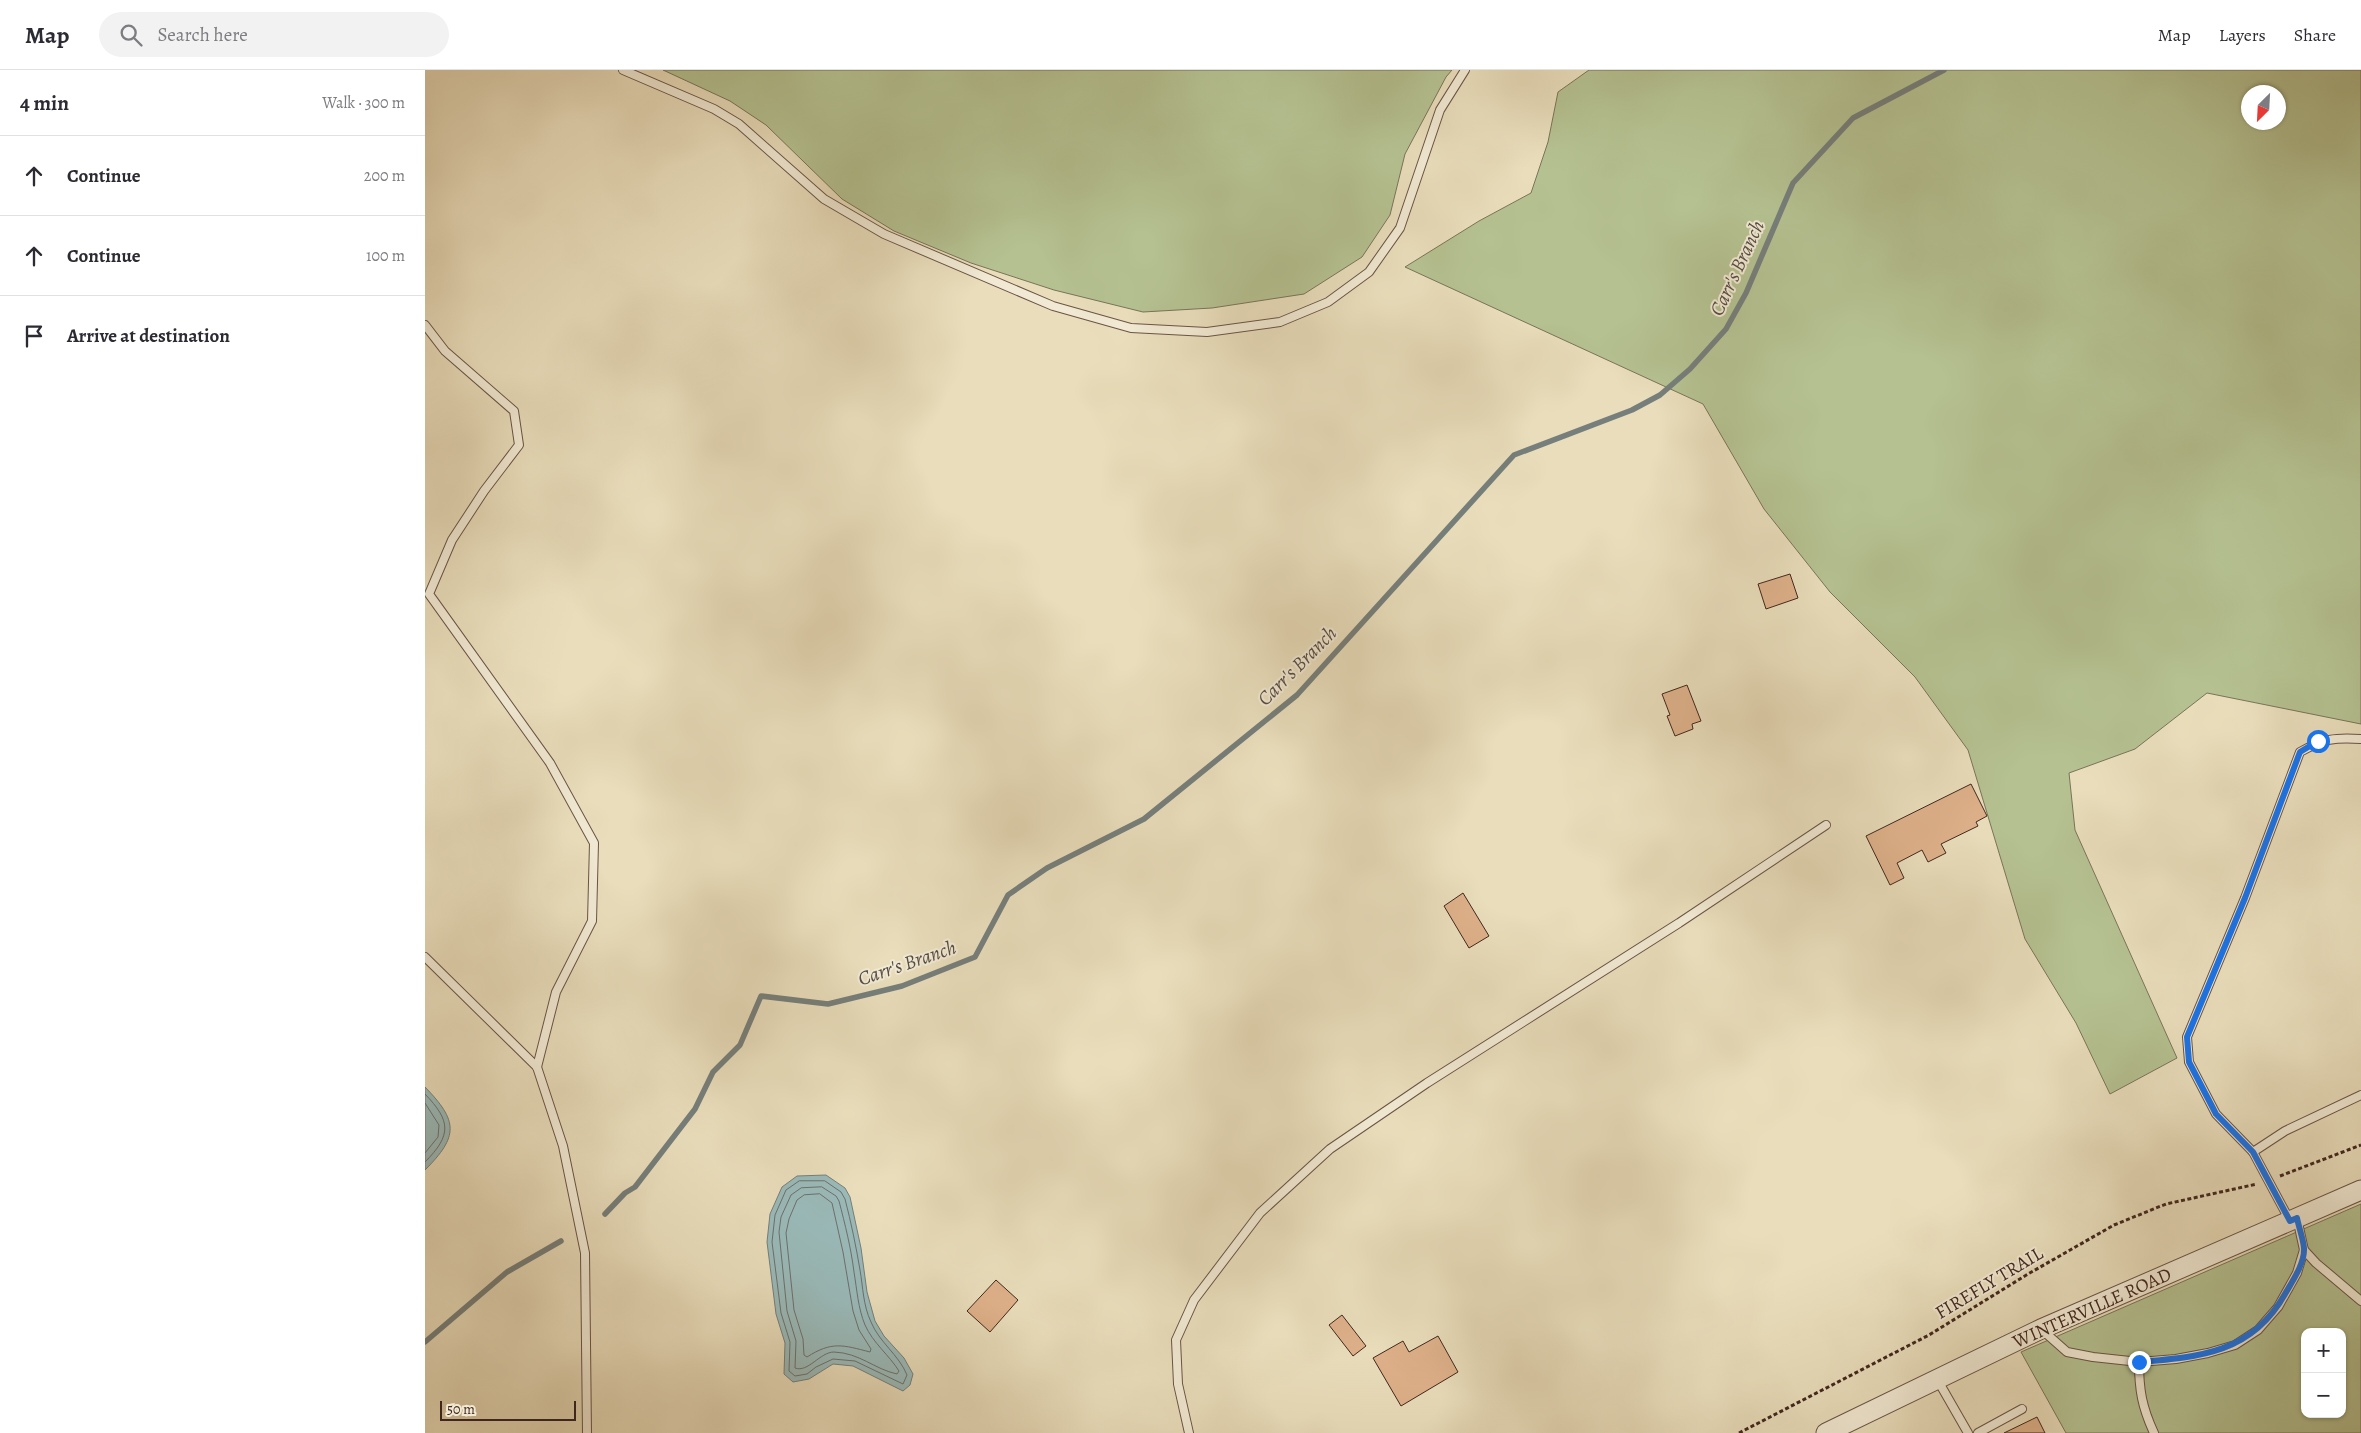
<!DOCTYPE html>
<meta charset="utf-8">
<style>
:root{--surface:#fff;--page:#f2f2f3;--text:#2b2b33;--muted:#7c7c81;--line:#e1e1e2}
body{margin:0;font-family:Alegreya,serif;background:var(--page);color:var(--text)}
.controls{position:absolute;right:15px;bottom:15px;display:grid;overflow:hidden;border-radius:10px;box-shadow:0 1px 4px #0004}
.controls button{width:45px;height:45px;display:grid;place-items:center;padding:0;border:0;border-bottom:1px solid var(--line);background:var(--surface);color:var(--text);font:25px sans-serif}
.compass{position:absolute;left:1816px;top:15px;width:45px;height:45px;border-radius:50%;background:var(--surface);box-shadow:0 1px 4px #0004;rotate:204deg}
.scale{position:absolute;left:15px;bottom:12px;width:136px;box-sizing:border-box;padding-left:5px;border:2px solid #40271e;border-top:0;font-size:14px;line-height:18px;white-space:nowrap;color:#40271e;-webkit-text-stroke:4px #f1e9d3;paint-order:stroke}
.stop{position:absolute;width:15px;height:15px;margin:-11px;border:4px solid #1a73e8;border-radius:50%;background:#fff}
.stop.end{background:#1a73e8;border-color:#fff;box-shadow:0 1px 5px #0008}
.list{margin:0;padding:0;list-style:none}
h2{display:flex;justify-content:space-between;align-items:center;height:65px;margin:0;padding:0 20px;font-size:21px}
h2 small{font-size:16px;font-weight:400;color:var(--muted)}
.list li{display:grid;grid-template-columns:32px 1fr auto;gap:15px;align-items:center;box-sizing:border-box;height:80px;padding:0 20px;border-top:1px solid var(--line)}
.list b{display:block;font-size:19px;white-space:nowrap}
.list em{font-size:16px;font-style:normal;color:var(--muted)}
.icon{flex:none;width:28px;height:28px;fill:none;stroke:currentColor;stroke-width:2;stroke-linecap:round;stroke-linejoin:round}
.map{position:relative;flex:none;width:1936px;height:1363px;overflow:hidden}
header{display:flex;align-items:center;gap:30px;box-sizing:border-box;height:70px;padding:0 25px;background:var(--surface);border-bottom:1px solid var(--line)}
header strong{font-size:24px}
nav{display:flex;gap:28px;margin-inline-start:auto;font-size:18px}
.search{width:350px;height:45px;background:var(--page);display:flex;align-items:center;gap:12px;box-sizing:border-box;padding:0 18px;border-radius:28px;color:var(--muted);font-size:19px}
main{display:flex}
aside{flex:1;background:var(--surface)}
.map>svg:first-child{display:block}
.green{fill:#b5c191;stroke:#7a7458;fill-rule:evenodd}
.water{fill:#9abab9;stroke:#767f7b}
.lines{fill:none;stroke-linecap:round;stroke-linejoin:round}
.shore{stroke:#6d706c;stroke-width:1}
.stream{stroke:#767f7b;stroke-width:5.5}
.building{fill:#deb18a;stroke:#40271e}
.service-casing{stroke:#6a5445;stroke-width:10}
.tertiary-casing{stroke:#6a5445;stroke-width:21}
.path{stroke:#40271e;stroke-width:3;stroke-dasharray:4 2.5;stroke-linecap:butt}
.service{stroke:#f1e9d3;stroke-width:8}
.tertiary{stroke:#f1e9d3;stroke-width:19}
.route{stroke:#1a73e8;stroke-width:6}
.labels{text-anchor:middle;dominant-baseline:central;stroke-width:4;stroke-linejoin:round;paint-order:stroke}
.street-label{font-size:19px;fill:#40271e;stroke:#f1e9d3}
.water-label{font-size:20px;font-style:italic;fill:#564c45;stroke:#f1e9d3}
</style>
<header>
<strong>Map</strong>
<div class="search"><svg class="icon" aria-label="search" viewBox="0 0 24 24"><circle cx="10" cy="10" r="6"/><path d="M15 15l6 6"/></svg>Search here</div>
<nav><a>Map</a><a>Layers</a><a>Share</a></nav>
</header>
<main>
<aside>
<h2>4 min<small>Walk · 300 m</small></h2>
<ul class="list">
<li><svg class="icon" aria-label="ahead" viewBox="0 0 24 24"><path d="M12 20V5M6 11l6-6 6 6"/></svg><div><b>Continue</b></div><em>200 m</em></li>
<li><svg class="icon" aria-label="ahead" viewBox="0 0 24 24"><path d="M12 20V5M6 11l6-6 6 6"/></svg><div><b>Continue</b></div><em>100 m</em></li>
<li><svg class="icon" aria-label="arrive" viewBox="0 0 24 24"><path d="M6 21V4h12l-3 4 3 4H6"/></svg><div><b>Arrive at destination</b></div></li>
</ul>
</aside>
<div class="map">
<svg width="1936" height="1363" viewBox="0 0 1936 1363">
<rect width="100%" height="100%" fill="#e9ddbb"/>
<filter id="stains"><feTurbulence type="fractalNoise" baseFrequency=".004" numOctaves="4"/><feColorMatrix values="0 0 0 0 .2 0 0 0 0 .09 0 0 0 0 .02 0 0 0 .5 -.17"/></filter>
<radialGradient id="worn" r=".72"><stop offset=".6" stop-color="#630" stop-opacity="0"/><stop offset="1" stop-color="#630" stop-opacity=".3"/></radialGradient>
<!-- green -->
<g class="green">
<polygon points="238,0 1027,0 1021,7 980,84 965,145 937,187 879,224 787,238 718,242 629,220 546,193 469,161 417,129 341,55 305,31"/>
<path d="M1164,0h772v654l-154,-31 -72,56 -66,24 6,57 102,228 -67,36 -34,-71 -51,-84 -57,-189 -53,-73 -85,-85 -66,-83 -61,-105 -298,-137 74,-46 52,-28 17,-51 10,-50zM1854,22v30h-30v-30z"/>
<path d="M1936,1134v229h-295l-45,-81zM1880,1262h37v82h-37z"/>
</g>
<!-- water -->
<g class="water">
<path d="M0,1017c33,34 34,49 0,83z"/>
<polygon points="401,1105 420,1118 425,1127 436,1178 442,1222 450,1251 459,1266 479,1288 488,1304 485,1315 478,1321 428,1296 408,1294 384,1309 368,1312 359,1304 360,1273 351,1244 342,1172 345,1144 357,1117 372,1106"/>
</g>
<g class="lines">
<!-- shore -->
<g class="shore">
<path d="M0,1024c26,27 27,41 0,68"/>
<polyline points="0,1033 14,1055 13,1067 0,1083"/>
<path d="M400,1111l16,11 4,7c6,23 11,47 15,71 3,17 3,35 11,52 8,20 28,33 36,53l-4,9 -48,-23 -22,-2 -17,8 -9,7 -12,2 -6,-5 1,-29 -9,-29 -9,-71 3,-27 11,-25 13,-9z"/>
<path d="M397,1117l14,9 3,5c6,23 12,47 15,71 3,18 4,36 11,53 8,18 24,30 34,46l-2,3c-23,-5 -37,-21 -63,-22 -14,0 -26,21 -39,16l1,-27 -9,-30 -8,-79 2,-15 10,-22 10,-7z"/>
<path d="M395,1124l12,9 11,49 10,59 6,19 12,19 -1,3c-27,-7 -38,-11 -63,5l-3,-2 -1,-16 -9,-29 -8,-77 3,-14 8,-19 7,-5z"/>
</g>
<!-- stream -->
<g class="stream">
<polyline points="180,1144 200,1123 210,1117 270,1039 288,1002 315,975 336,926 403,934 477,916 550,887 583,825 622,798 719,749 872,625 1089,385 1207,340 1235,325 1265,299 1301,259 1321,223 1368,113 1428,48 1519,0"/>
<polyline points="0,1272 82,1202 136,1171"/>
</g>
</g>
<!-- building -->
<g class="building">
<polygon points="1365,504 1373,528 1341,539 1333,514"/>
<polygon points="1262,615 1276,651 1267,654 1268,659 1250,666 1242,646 1245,645 1237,624"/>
<polygon points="1546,714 1562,746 1551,752 1553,756 1516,774 1521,783 1503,792 1497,780 1472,793 1479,808 1465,815 1441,766"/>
<polygon points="1038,823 1064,866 1044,878 1019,836"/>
<polygon points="571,1210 593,1230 565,1262 542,1241"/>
<polygon points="917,1245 941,1276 928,1286 904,1255"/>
<polygon points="1013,1266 1033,1302 976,1336 948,1288 978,1271 984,1282"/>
<polygon points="1612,1347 1620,1363 1579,1363"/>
</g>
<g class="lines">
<defs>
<g id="service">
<polyline points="198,0 289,39 314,54 399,129 459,164 628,236 706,258 782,262 855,252 903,232 944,202 975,158 1015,40 1040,0"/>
<polyline points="0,255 20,281 89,341 94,375 59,421 27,470 4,524 125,693 169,773 167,851 131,922 112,997"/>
<polyline points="0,887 112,997 138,1076 160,1183 162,1363"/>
<polyline points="1828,1082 1860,1061 1936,1025"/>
<path d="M1865,1151l-37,-69 -37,-38 -27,-52 -2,-25 58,-139 55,-146c23,-13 35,-15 61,-13"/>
<polyline points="1879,1180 1891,1193 1936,1231"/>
<polyline points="1616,1259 1642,1282 1668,1287 1714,1292 1751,1289 1783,1283 1810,1275 1833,1260 1853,1237 1872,1203 1879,1180 1872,1148"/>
<path d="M1714,1292c0,28 3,45 15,71"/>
<polyline points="1512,1309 1543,1363"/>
<polyline points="764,1363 753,1314 751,1270 769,1230 835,1143 905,1079 1002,1013 1254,853 1401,755"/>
<polyline points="1553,1363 1597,1339"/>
</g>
<polyline id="tertiary" points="1401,1363 1616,1259 1936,1120"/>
</defs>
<!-- service casing -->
<use href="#service" class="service-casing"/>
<!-- tertiary casing -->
<use href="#tertiary" class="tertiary-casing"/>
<!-- path -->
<g class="path">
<polyline points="1855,1106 1936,1075"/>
<polyline points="1314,1363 1504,1265 1603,1204 1689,1155 1741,1134 1832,1114"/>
</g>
<!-- service -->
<use href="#service" class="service"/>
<!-- tertiary -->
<use href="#tertiary" class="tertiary"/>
</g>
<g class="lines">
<!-- route -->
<path class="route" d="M1714,1292c61,-5 113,-9 146,-68 7,-12 20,-31 19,-46 -1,-10 -5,-20 -7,-30l-7,3 -37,-69 -37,-38 -27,-52 -2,-25 58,-139 55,-146 18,-11"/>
</g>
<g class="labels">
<!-- street labels -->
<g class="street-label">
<text transform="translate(1564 1213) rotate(-31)">FIREFLY TRAIL</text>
<text transform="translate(1667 1238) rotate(-24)">WINTERVILLE ROAD</text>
</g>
<!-- water labels -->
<g class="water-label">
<text transform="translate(1312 198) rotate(-65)">Carr's Branch</text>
<text transform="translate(872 596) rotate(-45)">Carr's Branch</text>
<text transform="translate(482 893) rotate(-19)">Carr's Branch</text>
</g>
</g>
<rect width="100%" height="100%" filter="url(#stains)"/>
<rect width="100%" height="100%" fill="url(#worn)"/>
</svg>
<div class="controls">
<button>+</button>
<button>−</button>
</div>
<svg class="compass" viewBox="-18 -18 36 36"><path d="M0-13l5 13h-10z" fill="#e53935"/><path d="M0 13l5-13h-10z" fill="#7c7c81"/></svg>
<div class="scale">50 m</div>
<div class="stop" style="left:1893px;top:671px"></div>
<div class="stop end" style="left:1714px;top:1292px"></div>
</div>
</main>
